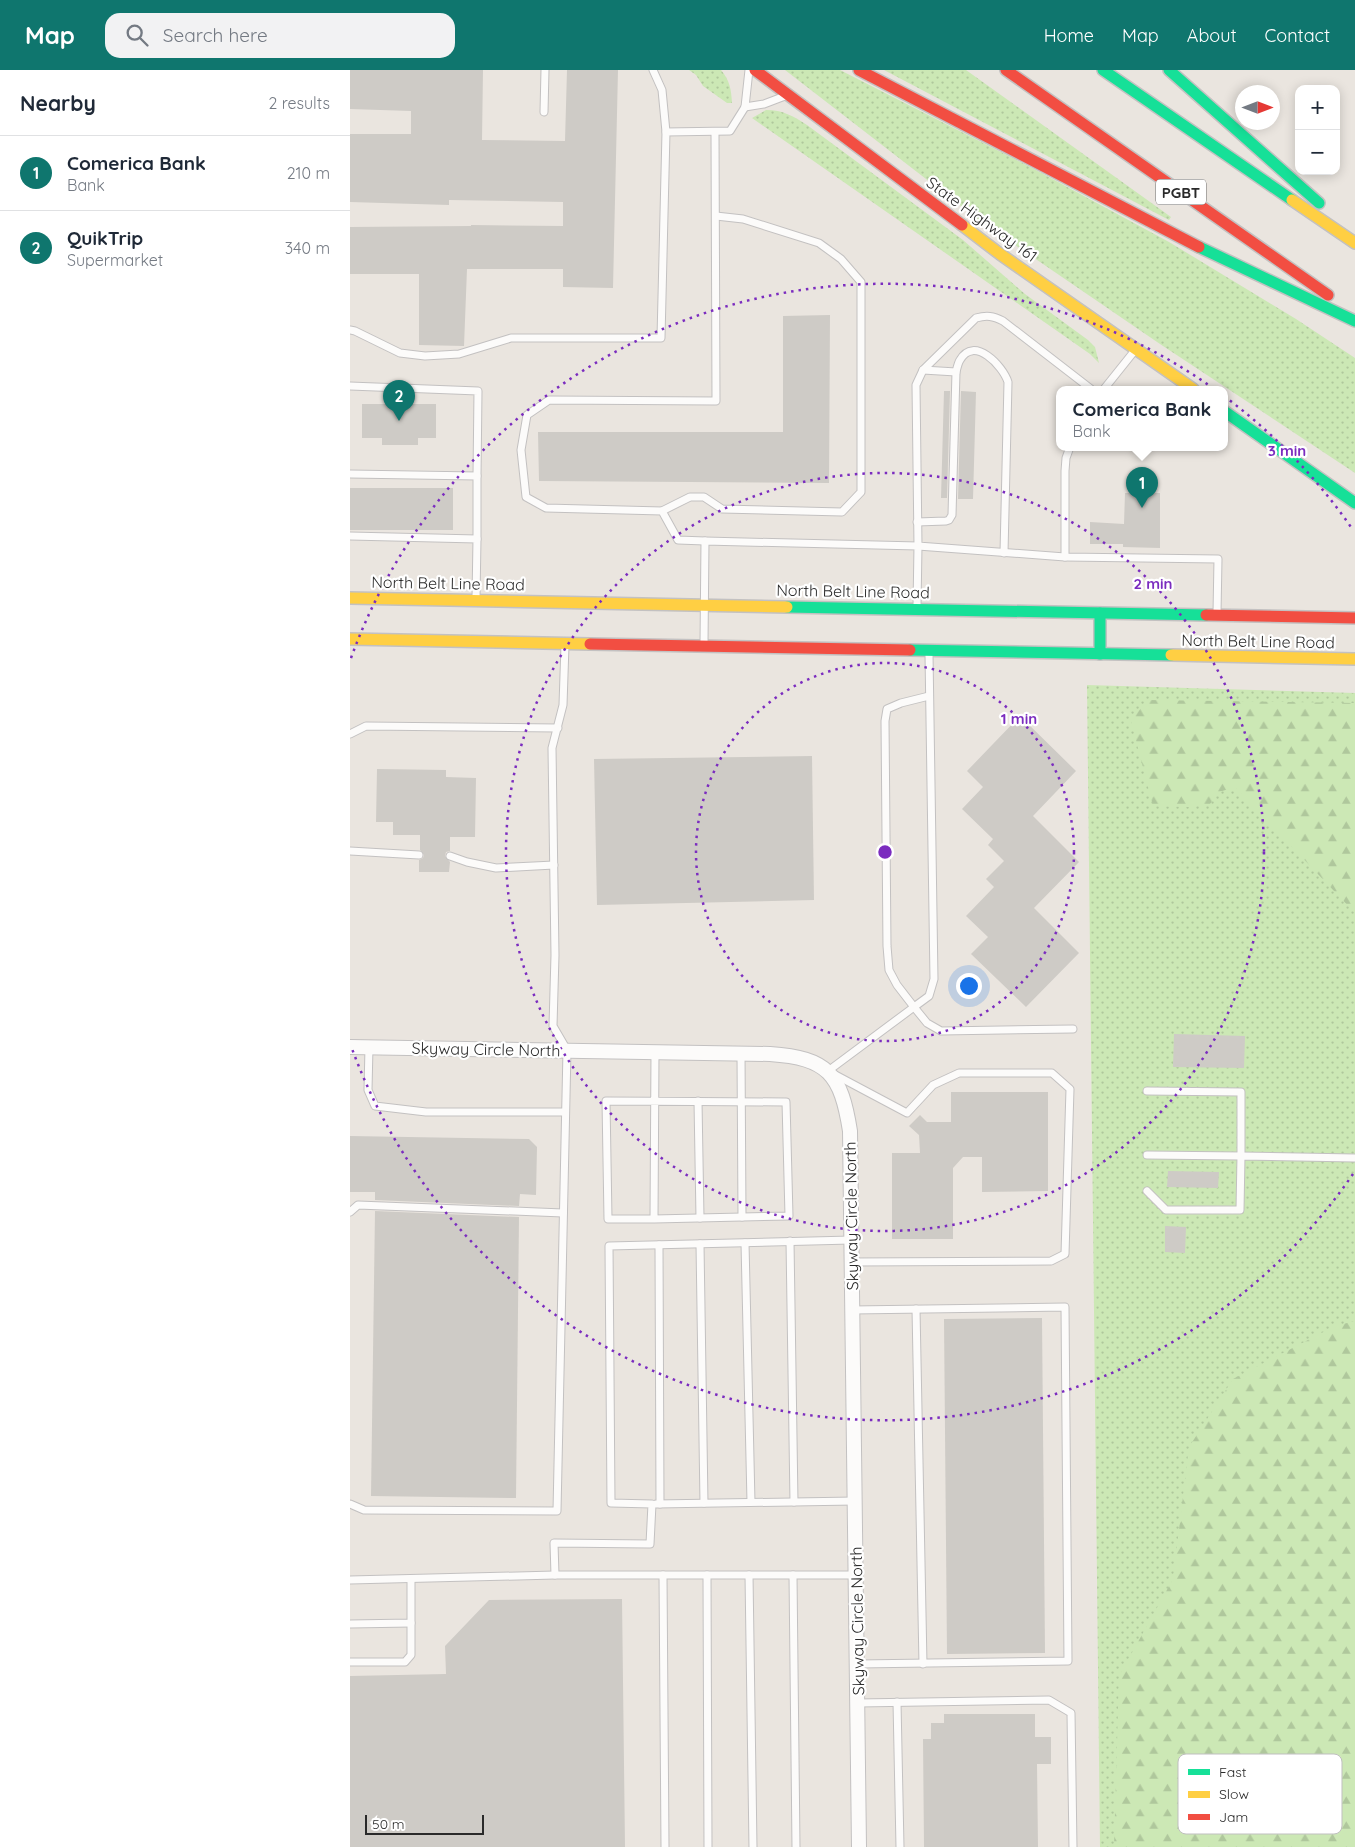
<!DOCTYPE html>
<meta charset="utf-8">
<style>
:root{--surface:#fff;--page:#f2f2f3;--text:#1f2937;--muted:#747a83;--line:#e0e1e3;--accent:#0f766e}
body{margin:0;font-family:Quicksand,sans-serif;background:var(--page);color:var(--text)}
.controls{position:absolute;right:15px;top:15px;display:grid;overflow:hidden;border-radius:10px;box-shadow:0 2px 12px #0003}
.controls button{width:45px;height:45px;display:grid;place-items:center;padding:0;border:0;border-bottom:1px solid var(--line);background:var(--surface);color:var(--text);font:25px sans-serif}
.compass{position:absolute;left:885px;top:15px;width:45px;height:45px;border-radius:50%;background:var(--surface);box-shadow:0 2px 12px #0003;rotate:90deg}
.scale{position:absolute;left:15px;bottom:12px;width:119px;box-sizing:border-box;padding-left:5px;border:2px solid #2a2a2a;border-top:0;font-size:14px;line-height:18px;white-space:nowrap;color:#2a2a2a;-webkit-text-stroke:4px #fff;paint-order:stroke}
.you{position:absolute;left:618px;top:915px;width:18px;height:18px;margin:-12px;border:4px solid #fff;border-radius:50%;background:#1a73e8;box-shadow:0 0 0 8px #1a73e833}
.badge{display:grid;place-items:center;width:32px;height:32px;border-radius:50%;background:var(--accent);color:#fff;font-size:16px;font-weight:700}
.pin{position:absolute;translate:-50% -41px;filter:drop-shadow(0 1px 2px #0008)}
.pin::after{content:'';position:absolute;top:26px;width:18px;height:15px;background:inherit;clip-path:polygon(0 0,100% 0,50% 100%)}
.popup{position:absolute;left:706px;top:316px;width:172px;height:65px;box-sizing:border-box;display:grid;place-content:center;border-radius:10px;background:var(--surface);filter:drop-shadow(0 1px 4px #0005);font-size:16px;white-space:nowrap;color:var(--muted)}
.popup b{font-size:19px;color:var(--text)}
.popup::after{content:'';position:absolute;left:50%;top:100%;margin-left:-10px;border:10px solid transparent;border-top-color:var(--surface)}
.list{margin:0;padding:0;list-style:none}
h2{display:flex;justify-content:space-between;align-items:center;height:65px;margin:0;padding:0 20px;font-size:21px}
h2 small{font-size:16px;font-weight:400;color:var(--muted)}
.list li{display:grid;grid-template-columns:32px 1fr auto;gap:15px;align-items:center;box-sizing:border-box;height:75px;padding:0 20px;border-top:1px solid var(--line)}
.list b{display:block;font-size:19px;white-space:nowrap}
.list p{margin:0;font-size:16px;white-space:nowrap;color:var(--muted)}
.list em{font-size:16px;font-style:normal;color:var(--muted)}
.icon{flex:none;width:28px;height:28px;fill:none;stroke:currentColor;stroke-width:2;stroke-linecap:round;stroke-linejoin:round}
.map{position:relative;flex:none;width:1005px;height:1777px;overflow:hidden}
header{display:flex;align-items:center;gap:30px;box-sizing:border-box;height:70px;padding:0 25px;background:var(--accent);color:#fff}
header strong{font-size:24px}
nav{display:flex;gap:28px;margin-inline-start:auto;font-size:18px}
.search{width:350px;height:45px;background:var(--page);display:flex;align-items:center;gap:12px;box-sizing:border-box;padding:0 18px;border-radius:15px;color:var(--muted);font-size:19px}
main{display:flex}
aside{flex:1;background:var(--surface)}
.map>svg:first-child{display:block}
.grass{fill:url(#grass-dots)}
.forest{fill:url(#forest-firs)}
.building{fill:#cecbc6}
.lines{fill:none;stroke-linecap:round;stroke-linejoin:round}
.lane-casing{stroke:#c3c1c1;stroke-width:9}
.street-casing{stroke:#c3c1c1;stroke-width:16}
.fast-casing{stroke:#c3c1c1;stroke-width:14}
.slow-casing{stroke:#c3c1c1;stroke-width:14}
.jam-casing{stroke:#c3c1c1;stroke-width:14}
.lane{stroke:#fcfbfa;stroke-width:7}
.street{stroke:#fcfbfa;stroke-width:14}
.fast{stroke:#16e098;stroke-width:11}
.slow{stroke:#ffcf43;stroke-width:11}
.jam{stroke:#f24e42;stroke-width:11}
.ring{fill:none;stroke:#7b2cbf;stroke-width:2.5;stroke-dasharray:2.5 5}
.labels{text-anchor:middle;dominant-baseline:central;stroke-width:4.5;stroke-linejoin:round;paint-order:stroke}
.shield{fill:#fff;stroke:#6a6a6a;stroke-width:1}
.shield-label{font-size:15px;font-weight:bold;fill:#2a2a2a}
.street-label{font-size:16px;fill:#2a2a2a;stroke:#fff}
.key{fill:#fff;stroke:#bfbfbf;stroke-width:1}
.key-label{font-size:14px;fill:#2a2a2a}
.centre{fill:#7b2cbf;stroke:#fff;stroke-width:2.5}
.ring-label{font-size:15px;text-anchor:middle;font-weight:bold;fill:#7b2cbf;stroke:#fff;stroke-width:4.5;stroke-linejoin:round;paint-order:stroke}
</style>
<header>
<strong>Map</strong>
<div class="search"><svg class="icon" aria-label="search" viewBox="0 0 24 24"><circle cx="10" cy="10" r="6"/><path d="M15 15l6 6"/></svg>Search here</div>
<nav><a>Home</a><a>Map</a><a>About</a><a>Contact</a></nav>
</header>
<main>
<aside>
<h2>Nearby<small>2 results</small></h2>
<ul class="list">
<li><span class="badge">1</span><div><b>Comerica Bank</b><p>Bank</p></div><em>210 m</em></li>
<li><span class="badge">2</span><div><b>QuikTrip</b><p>Supermarket</p></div><em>340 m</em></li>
</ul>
</aside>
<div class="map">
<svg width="1005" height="1777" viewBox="0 0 1005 1777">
<defs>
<pattern id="grass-dots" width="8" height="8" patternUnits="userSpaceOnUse" patternTransform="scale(1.25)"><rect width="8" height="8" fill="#cce8b5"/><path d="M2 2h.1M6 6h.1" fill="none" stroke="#afc79c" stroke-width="1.8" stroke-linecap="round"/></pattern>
<pattern id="forest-firs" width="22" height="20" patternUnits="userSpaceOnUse" patternTransform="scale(1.25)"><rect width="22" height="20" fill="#cce8b5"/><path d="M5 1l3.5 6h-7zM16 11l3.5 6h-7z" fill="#afc79c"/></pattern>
</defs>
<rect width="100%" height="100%" fill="#eae5df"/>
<!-- grass -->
<g class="grass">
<path d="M339,0h32c9,11 10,19 11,33h-5l-24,-17 -7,-11z"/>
<polygon points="435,0 490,0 684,99 819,172 946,249 1005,288 1005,403 810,274 633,153"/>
<polygon points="534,0 616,0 821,147 819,150"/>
<path d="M416,40c17,0 27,6 41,15l156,115 62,54 63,46 7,7 4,16 -9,-9 -338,-236z"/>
<polygon points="737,615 1005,623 1005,1777 750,1777"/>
</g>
<!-- forest -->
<g class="forest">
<polygon points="797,630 1005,633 1005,843 885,717 869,722 860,734 842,737 803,736 781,651"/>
<polygon points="1005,1251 1005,1777 764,1777 769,1606 823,1509 839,1377 883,1309 985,1256"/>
</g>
<!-- building -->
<g class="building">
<polygon points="0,0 133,0 132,70 215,71 217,0 268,0 263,218 213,217 213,199 117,199 114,276 69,275 69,204 0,204 0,157 121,156 121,155 213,156 213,132 99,130 99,135 0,132 0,64 61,64 61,41 0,39"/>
<polygon points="480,245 479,413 189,411 188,362 433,362 433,246"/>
<polygon points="594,321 600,321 597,428 591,428"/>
<polygon points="611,321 626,322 623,429 608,429"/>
<polygon points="12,334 86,334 86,368 68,368 68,375 32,375 32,368 12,368"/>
<rect x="0" y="418" width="103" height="42"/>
<polygon points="775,423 810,423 810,478 773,477 773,474 740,474 740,452 774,454"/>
<polygon points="670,646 726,701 683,746 729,792 684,838 729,883 676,937 621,884 638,867 616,846 644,817 636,809 654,791 638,775 643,769 612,739 633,717 617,701"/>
<polygon points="462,686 464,830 247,835 244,689"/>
<polygon points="27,699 96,700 96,707 126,708 125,767 100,767 100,781 96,782 95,786 100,792 99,802 69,802 69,790 73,788 74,785 70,780 70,765 43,765 43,752 26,752"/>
<polygon points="824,964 895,966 894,998 823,997"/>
<polygon points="601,1022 698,1022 698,1121 632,1122 632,1087 613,1087 603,1098 603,1169 542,1169 542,1083 570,1083 569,1065 559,1056 570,1045 577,1052 601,1052"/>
<polygon points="0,1066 179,1069 187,1077 186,1125 170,1124 169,1136 25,1130 25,1122 0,1122"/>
<polygon points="818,1101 869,1102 868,1118 817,1117"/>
<polygon points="25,1141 169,1147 166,1428 21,1426"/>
<polygon points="815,1156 836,1157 835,1183 815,1182"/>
<polygon points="692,1248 695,1583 597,1584 594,1249"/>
<polygon points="272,1529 275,1777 0,1777 0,1606 96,1604 95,1576 139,1530"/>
<polygon points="594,1644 685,1644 685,1667 701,1667 701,1694 687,1694 688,1777 574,1777 573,1669 581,1669 581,1653 594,1653"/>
</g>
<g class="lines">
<defs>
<g id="lane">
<polyline points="303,0 312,20 316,62"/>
<polyline points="395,37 414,34 435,26"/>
<polyline points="194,42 195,0"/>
<polyline points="0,260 5,261 50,283 75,286 109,284 161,268 311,268 316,62 380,61 395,37 399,0"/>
<polyline points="573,300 606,302"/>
<polyline points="0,316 128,321 127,406"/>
<path d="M741,319l-88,-68c-10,-5 -16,-6 -27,-3l-53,52 -7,15 2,161 147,11 153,2 -1,54"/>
<polyline points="754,319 786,279"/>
<polyline points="0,404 127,406 127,469"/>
<polyline points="312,441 340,427 354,427 372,439 492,442 511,422 511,212 491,189 469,173 393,149 366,146"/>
<path d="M567,452l29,-1 3,-1 3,-5 4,-143c1,-4 2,-9 4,-12 14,-25 43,6 48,22l-4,171"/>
<polyline points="0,466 127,469 126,528"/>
<polyline points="355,471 328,470 312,441 196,438 176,427 171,380 177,345 199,330 366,331 365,62"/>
<polyline points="715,487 715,401 716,388 720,377"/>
<polyline points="354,573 355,471 568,476 567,536"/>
<polyline points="579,584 584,909 579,926 564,937 577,953 591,961 723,959"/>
<polyline points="0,664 16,656 208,658"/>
<polyline points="0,781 69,785"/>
<polyline points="100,786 117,792 146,798 204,795"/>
<polyline points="19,977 18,1020 25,1036 76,1042 215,1042"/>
<polyline points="391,983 392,1147"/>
<polyline points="797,1021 891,1022 891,1086 797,1085"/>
<polyline points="348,1031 350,1148"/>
<polyline points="797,1121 816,1140 890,1140 891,1086 1005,1088"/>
<polyline points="0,1142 8,1135 213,1143"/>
<path d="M304,1149h-46l-2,-118c60,0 120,1 180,1l3,114 -135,3 1,-167"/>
<polyline points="440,1171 444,1432"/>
<polyline points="395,1173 401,1432"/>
<polyline points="350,1174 354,1433"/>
<polyline points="309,1175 310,1434"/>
<polyline points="502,1192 701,1191 715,1184 720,1019 702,1003 609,1003 583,1015 557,1043 478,1001 564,937 547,915 539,900 537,876 535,651 537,639 551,633 579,626"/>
<polyline points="566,1239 573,1594"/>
<polyline points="502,1240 715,1237 718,1591 508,1594"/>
<polyline points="0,1434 14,1440 207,1441 217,980 203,956 205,885 202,678 213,635 215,575"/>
<polyline points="306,1434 505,1431"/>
<polyline points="205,1505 204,1473 300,1474 302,1434 261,1433 259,1176 501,1170"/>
<polyline points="313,1505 315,1777"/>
<polyline points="357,1505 358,1777"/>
<polyline points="399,1505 403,1777"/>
<polyline points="443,1505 446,1777"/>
<polyline points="0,1510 205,1505 506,1505"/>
<polyline points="0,1554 61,1553 61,1509"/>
<polyline points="0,1592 55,1592 61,1585 61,1553"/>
<polyline points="547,1632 550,1777"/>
<polyline points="508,1633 699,1630 721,1643 723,1777"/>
</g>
<path id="street" d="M0,977l420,7c58,4 71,20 80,77l9,716"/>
<g id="fast">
<polyline points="753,0 942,130"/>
<polyline points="819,0 969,133"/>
<polyline points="849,177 1005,251"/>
<polyline points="874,341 1005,433"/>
<polyline points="437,537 856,545"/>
<polyline points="750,543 750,584"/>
<polyline points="560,580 821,585"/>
</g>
<g id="slow">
<polyline points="942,130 1005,173"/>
<polyline points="612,155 650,184 843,319"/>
<polyline points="0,528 437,537"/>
<polyline points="0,569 240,574"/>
<polyline points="821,585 1005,589"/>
</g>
<g id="jam">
<polyline points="405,0 612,155"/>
<polyline points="509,0 849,177"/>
<polyline points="656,0 978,225"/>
<polyline points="856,545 1005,548"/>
<polyline points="240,574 560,580"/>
</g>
</defs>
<!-- lane casing -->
<use href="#lane" class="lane-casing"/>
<!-- street casing -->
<use href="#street" class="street-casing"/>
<!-- fast casing -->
<use href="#fast" class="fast-casing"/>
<!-- slow casing -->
<use href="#slow" class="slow-casing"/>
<!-- jam casing -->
<use href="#jam" class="jam-casing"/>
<!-- lane -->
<use href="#lane" class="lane"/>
<!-- street -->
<use href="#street" class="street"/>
<!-- fast -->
<use href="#fast" class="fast"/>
<!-- slow -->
<use href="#slow" class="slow"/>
<!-- jam -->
<use href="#jam" class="jam"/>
</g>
<!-- distance rings -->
<g class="ring">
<circle cx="535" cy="782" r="189"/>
<circle cx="535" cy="782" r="379"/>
<path d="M1003 1104A568 568 0 0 1 1 976M1 588A568 568 0 0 1 1003 460"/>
</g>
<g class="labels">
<!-- shield labels -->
<rect class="shield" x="806" y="109.5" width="50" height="25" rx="4"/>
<g class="shield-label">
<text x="831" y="122">PGBT</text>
</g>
<!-- street labels -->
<g class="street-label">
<text transform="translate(632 149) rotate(36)">State Highway 161</text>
<text transform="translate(98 513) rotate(1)">North Belt Line Road</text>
<text transform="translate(503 521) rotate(1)">North Belt Line Road</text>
<text transform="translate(908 571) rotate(1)">North Belt Line Road</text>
<text transform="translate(136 979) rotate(1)">Skyway Circle North</text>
<text transform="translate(501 1146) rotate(-91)">Skyway Circle North</text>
<text transform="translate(507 1551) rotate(-91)">Skyway Circle North</text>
</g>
</g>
<!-- legend -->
<rect x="828" y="1684" width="164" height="80" rx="8" class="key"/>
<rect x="838" y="1699" width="22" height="6" fill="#16e098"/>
<rect x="838" y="1721" width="22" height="7" fill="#ffcf43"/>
<rect x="838" y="1744" width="22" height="6" fill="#f24e42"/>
<g class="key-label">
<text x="869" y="1707">Fast</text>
<text x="869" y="1729">Slow</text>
<text x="869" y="1752">Jam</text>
</g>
<circle cx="535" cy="782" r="8" class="centre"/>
<g class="ring-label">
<text x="937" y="386">3 min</text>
<text x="803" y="519">2 min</text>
<text x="669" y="654">1 min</text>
</g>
</svg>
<div class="controls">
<button>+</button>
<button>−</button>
</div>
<svg class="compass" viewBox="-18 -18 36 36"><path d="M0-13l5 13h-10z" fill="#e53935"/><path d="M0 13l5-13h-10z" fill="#747a83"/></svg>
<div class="scale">50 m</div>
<div class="you"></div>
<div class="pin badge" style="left:792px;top:438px">1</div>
<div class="popup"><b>Comerica Bank</b>Bank</div>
<div class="pin badge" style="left:49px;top:351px">2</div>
</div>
</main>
